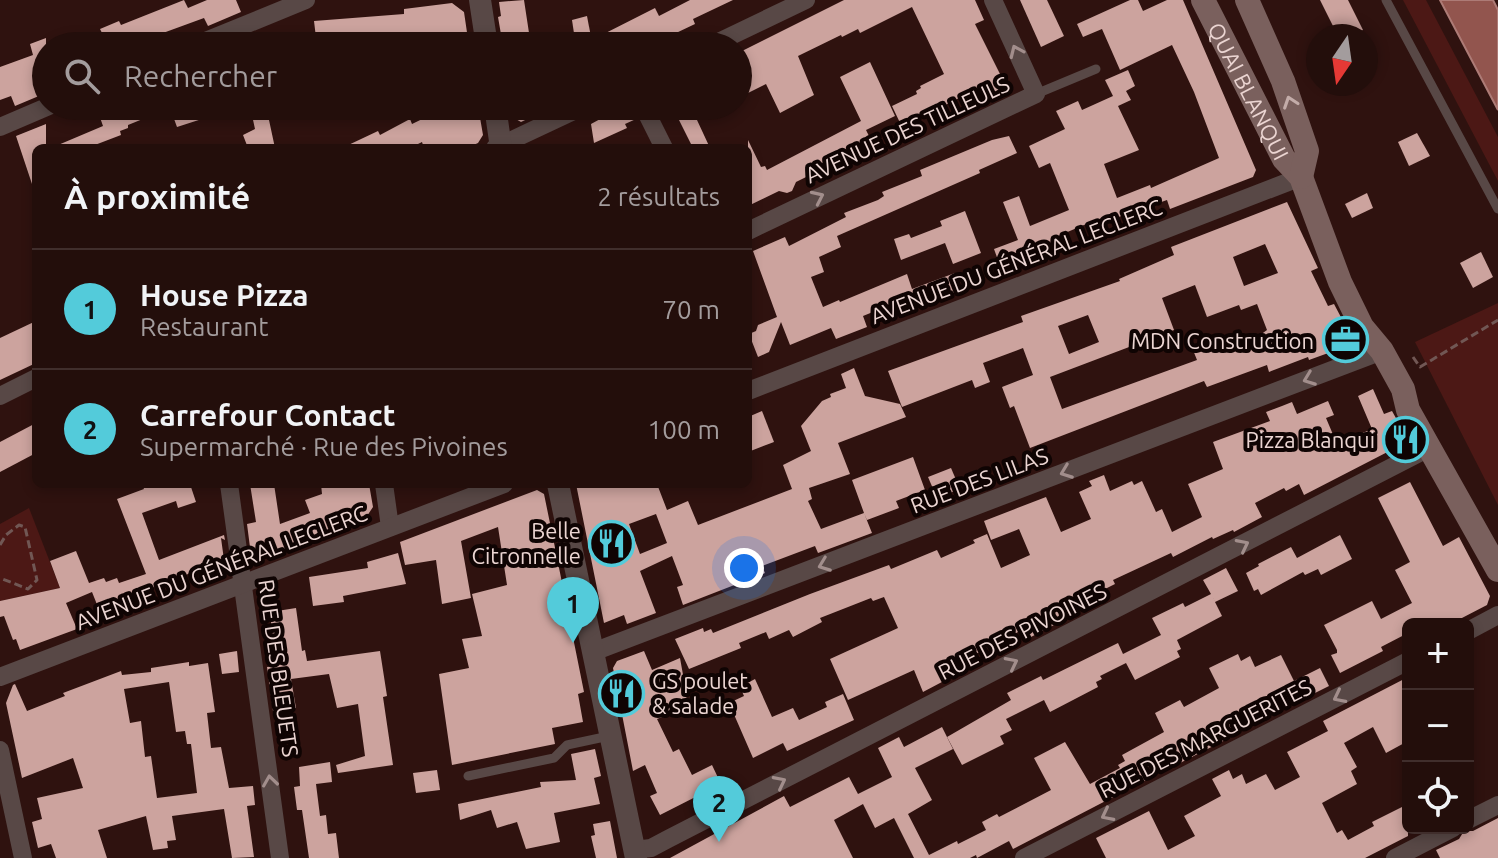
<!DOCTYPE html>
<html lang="fr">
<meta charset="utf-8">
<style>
:root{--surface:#230e0b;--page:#2b1714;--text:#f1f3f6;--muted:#a39c9d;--line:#402e2c;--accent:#53cbda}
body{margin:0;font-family:Ubuntu,sans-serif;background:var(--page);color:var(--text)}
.controls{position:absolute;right:24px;bottom:24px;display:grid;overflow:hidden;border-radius:12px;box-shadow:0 4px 12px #0003}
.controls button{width:72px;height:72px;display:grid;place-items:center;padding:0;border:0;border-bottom:2px solid var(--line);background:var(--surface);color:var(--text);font:40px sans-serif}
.compass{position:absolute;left:1306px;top:24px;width:72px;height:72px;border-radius:50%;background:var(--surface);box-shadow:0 4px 12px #0003;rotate:193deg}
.you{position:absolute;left:744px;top:568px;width:28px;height:28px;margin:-20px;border:6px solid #fff;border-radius:50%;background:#1a73e8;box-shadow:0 0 0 12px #1a73e833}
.badge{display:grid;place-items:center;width:52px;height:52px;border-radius:50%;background:var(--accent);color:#111;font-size:26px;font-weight:700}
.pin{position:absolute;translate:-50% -66px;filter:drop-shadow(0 2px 4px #0008)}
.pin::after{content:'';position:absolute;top:42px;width:28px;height:24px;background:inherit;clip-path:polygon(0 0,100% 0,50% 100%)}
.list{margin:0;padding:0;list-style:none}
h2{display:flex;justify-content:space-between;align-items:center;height:104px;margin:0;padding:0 32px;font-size:34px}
h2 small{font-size:26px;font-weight:400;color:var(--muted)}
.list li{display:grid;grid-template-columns:52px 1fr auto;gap:24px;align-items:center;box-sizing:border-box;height:120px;padding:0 32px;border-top:2px solid var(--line)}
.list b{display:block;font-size:30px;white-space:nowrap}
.list p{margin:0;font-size:26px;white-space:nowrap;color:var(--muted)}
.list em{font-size:26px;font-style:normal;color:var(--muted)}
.icon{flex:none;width:44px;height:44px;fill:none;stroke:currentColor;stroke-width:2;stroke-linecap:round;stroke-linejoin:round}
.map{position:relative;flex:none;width:1498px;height:858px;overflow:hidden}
.search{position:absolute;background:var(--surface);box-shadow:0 4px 12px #0003;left:32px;top:32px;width:720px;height:88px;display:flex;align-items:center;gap:20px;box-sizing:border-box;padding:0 28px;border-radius:44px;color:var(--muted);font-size:30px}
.panel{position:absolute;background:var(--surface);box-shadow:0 4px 12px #0003;left:32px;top:144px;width:720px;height:344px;border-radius:12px}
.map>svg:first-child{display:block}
.green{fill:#4c1815}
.water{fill:#92554e;stroke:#ad7b76;stroke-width:2}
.building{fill:#cca39e;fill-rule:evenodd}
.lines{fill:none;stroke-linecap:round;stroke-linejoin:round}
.path{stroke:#715754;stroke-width:3;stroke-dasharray:8 4;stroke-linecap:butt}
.service{stroke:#584846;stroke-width:9}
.minor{stroke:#584846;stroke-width:18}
.tertiary{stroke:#584846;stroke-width:22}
.secondary{stroke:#7a605d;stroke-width:24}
.oneway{stroke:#a28e8c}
.oneway2{stroke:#c3aca9}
.labels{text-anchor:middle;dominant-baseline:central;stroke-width:8;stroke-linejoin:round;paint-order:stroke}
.street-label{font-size:22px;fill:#ebd5d2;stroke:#0f0403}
.poi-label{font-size:22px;fill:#ebd5d2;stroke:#0f0403;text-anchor:end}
</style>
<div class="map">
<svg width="1498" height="858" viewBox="0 0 1498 858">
<rect width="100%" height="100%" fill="#2f120f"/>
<!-- green -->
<g class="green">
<polygon points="1403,0 1426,0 1498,137 1498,181"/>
<polygon points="1498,303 1498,505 1415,342"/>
<polygon points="29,508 60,588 0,601 0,524"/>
</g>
<!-- water -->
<polygon class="water" points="1440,0 1493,0 1498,10 1498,110"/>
<!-- building -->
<g class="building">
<polygon points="184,0 188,8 207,0 236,0 241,12 208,26 204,18 163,33 166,40 154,46 71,46 102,33 100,29 119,21 121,25"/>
<polygon points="524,0 531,46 503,46 498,17 501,16 499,2"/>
<polygon points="690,0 733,0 693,19 695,24 655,43 654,41 642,46 580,46 655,8 659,16"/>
<polygon points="844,0 975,0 984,20 975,24 1007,88 968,107 963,96 902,127 892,106 917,94 916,91 921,88 920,86 944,74 912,7 860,33 858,29 842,37 841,35 798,56 814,95 780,113 766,84 738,98 738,53"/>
<polygon points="1020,0 1047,0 1064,36 1041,47"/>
<polygon points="1130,0 1138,0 1143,11 1167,0 1183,0 1256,170 1253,177 1170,209 1167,200 1093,226 1091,222 1058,236 1064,250 1003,274 994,249 1018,240 1003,202 1019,196 1030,226 1069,210 1050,163 1039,168 1029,146 1065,129 1056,111 1078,101 1082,110 1113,96 1105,80 1128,70 1135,86 1126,91 1131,100 1118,106 1139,150 1104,164 1117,198 1150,185 1151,188 1219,158 1194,92 1172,45 1120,70 1102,29 1083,37 1077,24"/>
<polygon points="1320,0 1348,0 1363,30 1352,36 1338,36"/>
<polygon points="452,3 464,12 469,46 434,46 434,44 317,46 314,21 404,14 404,9"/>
<polygon points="587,16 591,37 575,40 572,20"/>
<polygon points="46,38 46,93 15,106 11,96 0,100 0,67 33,55 30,44"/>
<polygon points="870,62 895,116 866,130 873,144 796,182 792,191 787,193 779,191 748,206 748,140 761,167 765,166 767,170 861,121 840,77"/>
<polygon points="96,106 201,106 205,118 177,127 170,108 128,125 128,128 120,131 121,135 87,148 51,148 103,126"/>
<polygon points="250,106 266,106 275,148 248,148 243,135 255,129"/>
<polygon points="449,106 478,106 483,135 478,143 467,148 424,148 422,142 410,148 342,148 378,131 380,135 410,119 412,124"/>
<polygon points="513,106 554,106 521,122 514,118"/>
<polygon points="624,106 632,110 636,119 625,124 627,128 594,143 591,124"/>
<polygon points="672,106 725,106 697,120 710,148 693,148"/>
<polygon points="46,124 46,148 36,148 36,186 33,187 16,136"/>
<polygon points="1417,133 1430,156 1409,166 1398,142"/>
<polygon points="1009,136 1017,153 979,170 980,173 837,236 841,247 819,257 824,272 811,277 823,307 839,300 840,302 907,274 912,289 955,273 961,290 909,310 905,299 863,316 867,327 836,339 831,328 790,345 781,322 769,352 758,357 749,334 756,331 758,325 777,317 753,251 785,237 789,246 846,217 844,213 878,200 884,196 882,192 922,176 920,170 992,140"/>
<polygon points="1367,193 1373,208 1352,218 1345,204"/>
<path d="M1287,202l31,66 -7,3 17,35 6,-2 19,36 -5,11 -15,6 -2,-5 -22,8 -1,-3 -39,15 -2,-7 -60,22 -3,-6 -174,67 -16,-42 -4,2 -8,-21 31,-12 -10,-27 -40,15 7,19 -15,6 -3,-8 -70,27 -14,-36 135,-49 -2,-6 99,-35 -1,-2 55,-24 -3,-8zM1265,244l13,29 -34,13 -11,-29zM1195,285l12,32 32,-12 2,5 16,-6 10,26 -11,8 -35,14 -5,-11 -23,9 4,10 -135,49 -12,-32 124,-47 -12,-32zM1088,315l11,27 -30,12 -11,-28z"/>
<polygon points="965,211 981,253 953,264 945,243 901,260 894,239 909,234 911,238 942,226 940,221"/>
<polygon points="1481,252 1493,277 1473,288 1460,263"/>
<polygon points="36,321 36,363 0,380 0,338"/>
<path d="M854,368l11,28 35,8 6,13 -68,26 12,31 -41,14 3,11 -4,2 13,28 43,-16 -12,-33 61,-23 12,33 -29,11 3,7 -32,12 -3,-7 8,20 -54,20 -3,-7 -53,20 3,7 -82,32 -6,-18 6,-2 -11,-29 -32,15 16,42 -29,11 -3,-9 -20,8 -28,-139h81l10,26 21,-9 10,24 94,-36 -9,-24 28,-14 -10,-25 21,-25 9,-4 -1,-3 16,-6 -5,-14zM656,514l11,29 -27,11 -11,-30z"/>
<polygon points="1373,389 1384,414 1392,411 1406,436 1403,444 1304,495 1299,484 1286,491 1284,488 1255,503 1262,517 1234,532 1233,530 1213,539 1212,537 1173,557 1171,553 1113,580 1115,584 1089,597 1091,602 1076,610 1077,613 1029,638 1023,638 1020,631 972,656 976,664 923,692 914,670 848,700 830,659 898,628 884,597 873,601 871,598 820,618 822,622 793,637 789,630 769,639 766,632 739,643 741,648 689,669 675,639 703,628 704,632 711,629 713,633 810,594 889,565 891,569 937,550 941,558 975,543 973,540 987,534 1001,568 1030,555 1019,529 991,540 984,521 1046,497 1061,532 1091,519 1079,492 1092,486 1089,481 1104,475 1110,491 1132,481 1134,485 1142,481 1156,512 1162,509 1172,532 1202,517 1188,484 1223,469 1213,442 1270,421 1266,412 1282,406 1292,402 1297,414 1328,401 1334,415 1326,418 1337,444 1372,429 1358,396"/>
<polygon points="762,411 774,442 748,452 748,417"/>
<polygon points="36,423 36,453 0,472 0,442"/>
<polygon points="951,468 960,489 937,498 928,477"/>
<polygon points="1410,482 1443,546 1459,537 1490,596 1487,605 1460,619 1458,624 1408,624 1408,633 1381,647 1383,651 1340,673 1331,655 1337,653 1337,650 1324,625 1372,601 1381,619 1412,603 1395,570 1410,562 1378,498"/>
<polygon points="142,484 190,484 196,502 178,508 176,501 142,513 159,560 224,535 225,540 221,538 224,560 152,588 156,599 129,609 127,603 100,612 92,592 66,603 77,629 20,650 16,639 13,640 4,616 0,617 0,601 60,588 50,561 76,551 89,583 104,578 106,582 117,578 119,583 146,574 117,499 144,489"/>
<polygon points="250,484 274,484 280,524 310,513 305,500 322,494 321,484 369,484 373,507 365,519 259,560 251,555 247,524 256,522"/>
<polygon points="537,490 544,494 552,533 584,692 578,694 583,722 552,728 555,744 452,765 439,674 469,668 462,639 482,636 472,594 507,585 498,527 461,541 471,598 442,604 436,560 405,565 400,542"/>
<polygon points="1340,535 1352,559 1321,575 1318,569 1305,575 1303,572 1261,595 1258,589 1254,591 1246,573 1259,566 1258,564 1291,547 1297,558"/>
<polygon points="398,553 406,584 343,596 344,602 313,606 309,577 368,568 367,562"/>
<polygon points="1226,568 1238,591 1215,602 1212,596 1222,616 1177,640 1181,649 1177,651 1180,657 1135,680 1126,663 1100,676 1102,679 1096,682 1098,687 1050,712 1044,700 1006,719 1012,730 1000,736 1004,744 962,765 947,737 1011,700 1007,693 1041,676 1043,680 1118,643 1123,654 1161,635 1152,618 1183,603 1185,607 1211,594 1203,580"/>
<polygon points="296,608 302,651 305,650 307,661 380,651 387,696 383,697 393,765 338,773 336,765 365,756 358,704 337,708 329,674 291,679 296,708 273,711 267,667 277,666 271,622 278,620 277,611"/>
<polygon points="237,651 239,672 222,674 219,654"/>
<polygon points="644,651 652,670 680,658 687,697 678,703 679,710 657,719 673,752 679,749 692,775 712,765 721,784 660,815 650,796 657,793 645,765 633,771 613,668 617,661"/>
<polygon points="1238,654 1241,661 1250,656 1255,667 1281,655 1294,681 1320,668 1329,686 1295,703 1293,700 1281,706 1279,702 1240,722 1243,728 1231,737 1180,763 1175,753 1141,770 1146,780 1013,849 1009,841 977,858 976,855 970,858 914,858 894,818 875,828 863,804 834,820 853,858 670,858 784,796 790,807 849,777 858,794 892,777 878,748 899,737 904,747 942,727 953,749 915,768 932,800 908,814 929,855 957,841 958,844 986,830 982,822 997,814 999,817 1051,790 1034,758 1065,742 1090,784 1120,768 1118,765 1125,761 1122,755 1164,732 1155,713 1180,700 1184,707 1219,688 1209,668"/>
<path d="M189,662v4l19,-3 7,49 -8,1 4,35 10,-1 8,41 24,-2 2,19 -8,1 7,51 -22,1 -8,-49 -52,7 4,24 -9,1 1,7 -15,2 -7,-34 -48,14 9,28h-51l-5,-14 -13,4 -6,-26 10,-3 -5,-21 46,-10 -10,-30 -51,20 -16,-75 7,-18 2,-1 12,27 38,-15 -2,-3 58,-22 1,4 29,-3v-4zM169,682l7,50 9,-1 2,13h4l6,49 -40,5 -6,-42 -6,1 -4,-36 -11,2 -6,-34z"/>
<polygon points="1408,677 1408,741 1386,753 1373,727 1344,743 1357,767 1351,771 1357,784 1322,803 1337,833 1342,830 1348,840 1374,826 1372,822 1408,804 1408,836 1365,858 1106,858 1096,838 1149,811 1168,850 1195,836 1184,816 1221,796 1212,779 1229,770 1233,779 1242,774 1246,784 1266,774 1275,790 1300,777 1287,752 1328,731 1323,721"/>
<polygon points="755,679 772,717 793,708 799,720 827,707 825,702 843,694 854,720 787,751 783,743 753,758 729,703 744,696 740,687"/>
<polygon points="595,749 601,776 594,778 600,804 554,813 560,842 526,849 517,822 497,828 491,810 460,820 458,804 541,787 540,782 576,780 571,754"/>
<polygon points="330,762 332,782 316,784 320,816 326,815 328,834 336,833 339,858 309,858 302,810 297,810 294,787 300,786 299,767"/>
<polygon points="437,770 440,790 416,793 413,773"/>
<polygon points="1498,818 1498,858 1440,858 1436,850 1459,839 1464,831 1473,831"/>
<polygon points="610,821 617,858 596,858 591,836 595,835 593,824"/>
</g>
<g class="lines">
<!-- path -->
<g class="path">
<polyline points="1413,357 1420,367 1498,320"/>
<polyline points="0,545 6,535 19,525 25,527 37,580 28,589 0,578"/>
</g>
<!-- service -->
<g class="service">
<polyline points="1386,0 1498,209"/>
<polyline points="1036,94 1096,69"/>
<polyline points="468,776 554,758 567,745 609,736"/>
</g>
<!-- minor -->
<g class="minor">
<polyline points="193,46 306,0"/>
<polyline points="710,46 806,0"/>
<polyline points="643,106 664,148"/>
<polyline points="0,127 49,106"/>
<polyline points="495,148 584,106"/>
<polyline points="748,231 1036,94 993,0"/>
<polyline points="748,391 1301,177"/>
<polyline points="0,396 36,378"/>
<polyline points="229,484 280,858"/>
<polyline points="384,484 390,527"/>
<polyline points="1468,631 1498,615"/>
<polyline points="593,652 1382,351"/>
<polyline points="0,677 504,484"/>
<polyline points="0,750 23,858"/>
<polyline points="1468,820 1498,805"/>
<polyline points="634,850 651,848 668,839 1429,448"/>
<polyline points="1024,858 1408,661"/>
<polyline points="1395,858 1453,828"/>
</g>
<!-- tertiary -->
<g class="tertiary">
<polyline points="480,0 487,46"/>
<polyline points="495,106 501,148"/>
<polyline points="558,484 636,858"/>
</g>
<!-- secondary -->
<g class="secondary">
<path id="s1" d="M1203,0l81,159 17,18 39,105 22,45 20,24 21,38 5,21 90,160"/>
<polyline points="1247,0 1283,81 1307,151 1301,177"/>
</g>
</g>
<!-- one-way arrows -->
<defs><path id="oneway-chevron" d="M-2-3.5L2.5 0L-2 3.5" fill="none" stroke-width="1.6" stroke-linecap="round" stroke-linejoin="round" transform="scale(2)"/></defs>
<g class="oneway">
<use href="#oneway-chevron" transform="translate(1016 51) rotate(-114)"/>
<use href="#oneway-chevron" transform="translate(818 197) rotate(-25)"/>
<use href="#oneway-chevron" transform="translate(1309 379) rotate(159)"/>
<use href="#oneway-chevron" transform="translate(1066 472) rotate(159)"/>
<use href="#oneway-chevron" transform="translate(1243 545) rotate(-27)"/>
<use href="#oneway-chevron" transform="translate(824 565) rotate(159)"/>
<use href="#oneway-chevron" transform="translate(1012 663) rotate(-27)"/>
<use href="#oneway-chevron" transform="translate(1339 697) rotate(153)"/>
<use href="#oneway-chevron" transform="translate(270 781) rotate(-98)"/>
<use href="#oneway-chevron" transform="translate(780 782) rotate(-27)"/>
<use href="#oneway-chevron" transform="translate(1107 815) rotate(153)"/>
</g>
<use class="oneway2" href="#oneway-chevron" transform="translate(1290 102) rotate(-109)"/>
<!-- icons -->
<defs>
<symbol id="office-ring" viewBox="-11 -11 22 22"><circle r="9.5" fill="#0f0403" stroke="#53cbda" stroke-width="1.5"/><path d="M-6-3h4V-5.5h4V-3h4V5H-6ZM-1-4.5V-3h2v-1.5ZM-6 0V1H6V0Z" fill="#53cbda"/></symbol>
<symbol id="restaurant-ring" viewBox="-11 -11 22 22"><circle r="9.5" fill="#0f0403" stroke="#53cbda" stroke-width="1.5"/><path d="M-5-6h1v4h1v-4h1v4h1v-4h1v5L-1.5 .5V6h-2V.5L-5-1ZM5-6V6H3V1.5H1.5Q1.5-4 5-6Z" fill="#53cbda"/></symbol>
</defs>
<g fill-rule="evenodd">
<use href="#office-ring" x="1320" y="314" width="51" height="51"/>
<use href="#restaurant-ring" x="1380" y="414" width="51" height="51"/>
<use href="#restaurant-ring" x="586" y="518" width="51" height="51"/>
<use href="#restaurant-ring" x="596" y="668" width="51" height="51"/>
</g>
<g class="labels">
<!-- street labels -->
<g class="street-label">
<text stroke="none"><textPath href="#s1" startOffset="102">QUAI BLANQUI</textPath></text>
<text transform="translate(907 129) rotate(-25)">AVENUE DES TILLEULS</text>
<text transform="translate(1016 261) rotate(-21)">AVENUE DU GÉNÉRAL LECLERC</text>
<text transform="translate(979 480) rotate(-21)">RUE DES LILAS</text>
<text transform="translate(221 567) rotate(-21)">AVENUE DU GÉNÉRAL LECLERC</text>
<text transform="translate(1022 631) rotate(-27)">RUE DES PIVOINES</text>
<text transform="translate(279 668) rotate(82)">RUE DES BLEUETS</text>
<text transform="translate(1205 738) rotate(-27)">RUE DES MARGUERITES</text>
</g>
<!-- poi labels -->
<g class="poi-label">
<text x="1314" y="340">MDN Construction</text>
<text x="1375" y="439">Pizza Blanqui</text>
<text x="581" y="530">Belle<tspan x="581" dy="25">Citronnelle</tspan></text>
<text x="652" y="680" text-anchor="start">GS poulet<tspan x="652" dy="25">&amp; salade</tspan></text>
</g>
</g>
</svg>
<div class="controls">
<button>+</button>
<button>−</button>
<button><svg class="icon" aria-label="locate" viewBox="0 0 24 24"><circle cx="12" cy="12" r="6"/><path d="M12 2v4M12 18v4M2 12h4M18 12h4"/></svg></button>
</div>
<svg class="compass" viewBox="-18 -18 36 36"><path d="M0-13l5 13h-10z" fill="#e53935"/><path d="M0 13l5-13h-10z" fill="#a39c9d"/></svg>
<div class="you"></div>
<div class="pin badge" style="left:573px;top:643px">1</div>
<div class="pin badge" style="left:719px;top:842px">2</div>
<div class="search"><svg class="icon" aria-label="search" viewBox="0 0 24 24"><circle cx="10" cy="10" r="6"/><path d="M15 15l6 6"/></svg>Rechercher</div>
<section class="panel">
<h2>À proximité<small>2 résultats</small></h2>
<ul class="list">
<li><span class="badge">1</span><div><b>House Pizza</b><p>Restaurant</p></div><em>70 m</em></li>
<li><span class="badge">2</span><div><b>Carrefour Contact</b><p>Supermarché · Rue des Pivoines</p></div><em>100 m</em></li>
</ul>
</section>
</div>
